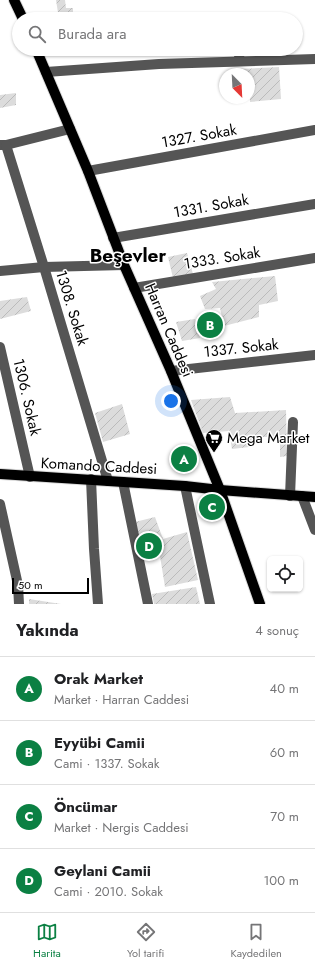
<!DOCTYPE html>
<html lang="tr">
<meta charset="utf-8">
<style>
:root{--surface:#fff;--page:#f2f2f2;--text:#202124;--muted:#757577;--line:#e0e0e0;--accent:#0b8043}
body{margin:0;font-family:Jost,sans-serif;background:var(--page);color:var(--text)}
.controls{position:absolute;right:12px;bottom:12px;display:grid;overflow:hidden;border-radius:6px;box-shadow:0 1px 3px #0004}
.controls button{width:36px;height:36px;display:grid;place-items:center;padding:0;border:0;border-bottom:1px solid var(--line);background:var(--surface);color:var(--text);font:20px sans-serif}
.compass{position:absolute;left:219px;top:68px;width:36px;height:36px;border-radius:50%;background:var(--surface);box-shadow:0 1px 3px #0004;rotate:156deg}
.scale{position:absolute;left:12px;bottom:10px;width:77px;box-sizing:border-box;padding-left:4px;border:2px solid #000;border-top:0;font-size:11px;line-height:14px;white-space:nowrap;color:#000;-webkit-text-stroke:3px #fff;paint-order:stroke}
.you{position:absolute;left:171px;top:401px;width:14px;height:14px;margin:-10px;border:3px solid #fff;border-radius:50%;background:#1a73e8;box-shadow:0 0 0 6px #1a73e833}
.badge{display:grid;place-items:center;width:26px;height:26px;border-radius:50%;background:var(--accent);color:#fff;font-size:13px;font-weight:700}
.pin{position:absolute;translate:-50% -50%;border:2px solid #fff;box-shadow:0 1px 4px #0006}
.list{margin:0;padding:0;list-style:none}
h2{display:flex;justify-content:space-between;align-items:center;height:52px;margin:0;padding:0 16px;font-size:17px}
h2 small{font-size:13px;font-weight:400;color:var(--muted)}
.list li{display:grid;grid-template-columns:26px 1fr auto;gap:12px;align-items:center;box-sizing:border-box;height:64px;padding:0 16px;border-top:1px solid var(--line)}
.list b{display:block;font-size:15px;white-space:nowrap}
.list p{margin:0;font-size:13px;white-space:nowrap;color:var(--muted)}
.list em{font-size:13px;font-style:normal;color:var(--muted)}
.icon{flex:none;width:22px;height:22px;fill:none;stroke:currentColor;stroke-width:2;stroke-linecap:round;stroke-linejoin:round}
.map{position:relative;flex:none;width:315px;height:604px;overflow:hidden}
.search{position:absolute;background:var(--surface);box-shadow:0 1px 3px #0004;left:12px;right:12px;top:12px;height:44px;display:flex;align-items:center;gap:10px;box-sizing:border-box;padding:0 14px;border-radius:22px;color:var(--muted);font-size:15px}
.sheet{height:308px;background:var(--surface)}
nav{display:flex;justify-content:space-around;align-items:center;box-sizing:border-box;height:56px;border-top:1px solid var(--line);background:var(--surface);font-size:11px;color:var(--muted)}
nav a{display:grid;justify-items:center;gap:2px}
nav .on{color:var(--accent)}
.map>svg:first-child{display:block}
.garden{fill:url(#garden-furrows)}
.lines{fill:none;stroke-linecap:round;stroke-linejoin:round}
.major-casing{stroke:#dbdbdb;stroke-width:12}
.minor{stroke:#555;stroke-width:10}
.major{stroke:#000;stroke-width:10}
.labels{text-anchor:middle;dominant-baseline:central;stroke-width:3;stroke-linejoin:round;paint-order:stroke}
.street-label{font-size:15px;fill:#000;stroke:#fff}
.poi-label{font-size:15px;fill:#000;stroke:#fff;text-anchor:start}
.district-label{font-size:19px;font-weight:bold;fill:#000;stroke:#fff}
</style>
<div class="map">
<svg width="315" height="604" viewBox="0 0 315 604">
<defs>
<pattern id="garden-furrows" width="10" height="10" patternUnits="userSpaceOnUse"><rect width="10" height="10" fill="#dcdcdc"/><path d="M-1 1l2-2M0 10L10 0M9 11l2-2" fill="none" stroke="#bbb"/></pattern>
</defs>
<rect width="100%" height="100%" fill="#fff"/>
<!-- garden -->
<g class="garden">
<polygon points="56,0 65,0 66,8 73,8 73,13 78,13 79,19 59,19"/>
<polygon points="279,67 281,99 250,102 249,74 240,74 239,69"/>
<polygon points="16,93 16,105 0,108 0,95"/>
<polygon points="187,253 193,274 173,278 168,257"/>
<polygon points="275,276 278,301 259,305 259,317 224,326 220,308 205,309 200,296 216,289 212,282"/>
<polygon points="27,297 31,311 0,319 0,301"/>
<polygon points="195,319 200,338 182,341 176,322"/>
<polygon points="230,397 235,413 286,410 287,456 280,457 280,437 260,437 260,444 249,443 249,447 232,449 229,431 203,433 191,400"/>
<polygon points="122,404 130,434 103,442 95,413"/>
<polygon points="155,517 163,539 187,532 198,580 165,587 160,556 162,554 157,534 139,538 135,522"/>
<polygon points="196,587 200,604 154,604 152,594"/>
<polygon points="29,599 61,604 29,604"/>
</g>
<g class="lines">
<defs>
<g id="major">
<polyline points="14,0 23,19"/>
<polyline points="36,49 88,171 124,265 171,371 220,490 260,604"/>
<polyline points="0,474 185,486 220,490 315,497"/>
</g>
</defs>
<!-- major casing -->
<use href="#major" class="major-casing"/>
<!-- minor -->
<g class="minor">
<polyline points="238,49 240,61"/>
<polyline points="46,72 159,64 315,59"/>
<polyline points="0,145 6,145 70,129"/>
<polyline points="6,145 44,267 108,481"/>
<polyline points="88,171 315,130"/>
<polyline points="113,238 315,204"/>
<polyline points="0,271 44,267 124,265"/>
<polyline points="134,288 315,258"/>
<polyline points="0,347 30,477"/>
<polyline points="171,371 315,355"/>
<polyline points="91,479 94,549 98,604"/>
<polyline points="123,482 148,604"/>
<polyline points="185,486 210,604"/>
<polyline points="290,496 293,422"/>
<polyline points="302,496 315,530"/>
<polyline points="0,504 18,585 19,604"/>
</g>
<!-- major -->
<use href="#major" class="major"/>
</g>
<!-- icons -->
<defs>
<symbol id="supermarket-pin" viewBox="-11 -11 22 30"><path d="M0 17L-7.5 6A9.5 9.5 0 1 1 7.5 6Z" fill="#000" stroke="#fff"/><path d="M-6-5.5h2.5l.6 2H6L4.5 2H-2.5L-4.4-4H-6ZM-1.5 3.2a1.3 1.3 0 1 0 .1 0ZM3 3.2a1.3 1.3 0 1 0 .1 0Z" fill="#fff"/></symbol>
</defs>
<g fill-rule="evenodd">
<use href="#supermarket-pin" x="204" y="428" width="20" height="27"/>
</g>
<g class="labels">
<!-- street labels -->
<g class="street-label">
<text transform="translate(199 136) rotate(-10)">1327. Sokak</text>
<text transform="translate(211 206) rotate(-10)">1331. Sokak</text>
<text transform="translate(222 258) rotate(-9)">1333. Sokak</text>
<text transform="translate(72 308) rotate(73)">1308. Sokak</text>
<text transform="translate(169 330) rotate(67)">Harran Caddesi</text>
<text transform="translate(241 348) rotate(-6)">1337. Sokak</text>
<text transform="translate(27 397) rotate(77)">1306. Sokak</text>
<text transform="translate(99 466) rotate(3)">Komando Caddesi</text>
</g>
<!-- poi labels -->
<g class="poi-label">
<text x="227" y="438">Mega Market</text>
</g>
<!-- district labels -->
<g class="district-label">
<text x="128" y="255">Beşevler</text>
</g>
</g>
</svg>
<div class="controls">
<button><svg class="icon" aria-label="locate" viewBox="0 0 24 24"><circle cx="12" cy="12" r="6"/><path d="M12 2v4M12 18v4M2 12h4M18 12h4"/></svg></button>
</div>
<svg class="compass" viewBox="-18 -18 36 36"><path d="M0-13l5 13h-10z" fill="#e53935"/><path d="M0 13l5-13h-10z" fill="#757577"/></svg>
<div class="scale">50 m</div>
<div class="you"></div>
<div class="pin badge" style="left:184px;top:459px">A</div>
<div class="pin badge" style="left:210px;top:325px">B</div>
<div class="pin badge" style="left:212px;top:507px">C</div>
<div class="pin badge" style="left:149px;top:546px">D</div>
<div class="search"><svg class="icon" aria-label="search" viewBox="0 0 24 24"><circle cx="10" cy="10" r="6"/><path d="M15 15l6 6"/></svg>Burada ara</div>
</div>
<section class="sheet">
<h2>Yakında<small>4 sonuç</small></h2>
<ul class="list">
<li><span class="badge">A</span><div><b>Orak Market</b><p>Market · Harran Caddesi</p></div><em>40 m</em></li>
<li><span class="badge">B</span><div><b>Eyyübi Camii</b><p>Cami · 1337. Sokak</p></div><em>60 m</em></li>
<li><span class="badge">C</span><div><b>Öncümar</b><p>Market · Nergis Caddesi</p></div><em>70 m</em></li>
<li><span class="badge">D</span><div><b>Geylani Camii</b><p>Cami · 2010. Sokak</p></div><em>100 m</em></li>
</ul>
</section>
<nav>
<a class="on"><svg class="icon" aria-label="map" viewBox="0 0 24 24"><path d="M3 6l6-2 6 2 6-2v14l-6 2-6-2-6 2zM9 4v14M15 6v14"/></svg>Harita</a>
<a><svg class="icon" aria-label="directions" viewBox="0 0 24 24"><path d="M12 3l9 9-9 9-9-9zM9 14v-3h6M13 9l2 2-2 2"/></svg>Yol tarifi</a>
<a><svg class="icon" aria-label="saved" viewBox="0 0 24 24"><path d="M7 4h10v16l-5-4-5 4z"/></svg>Kaydedilen</a>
</nav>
